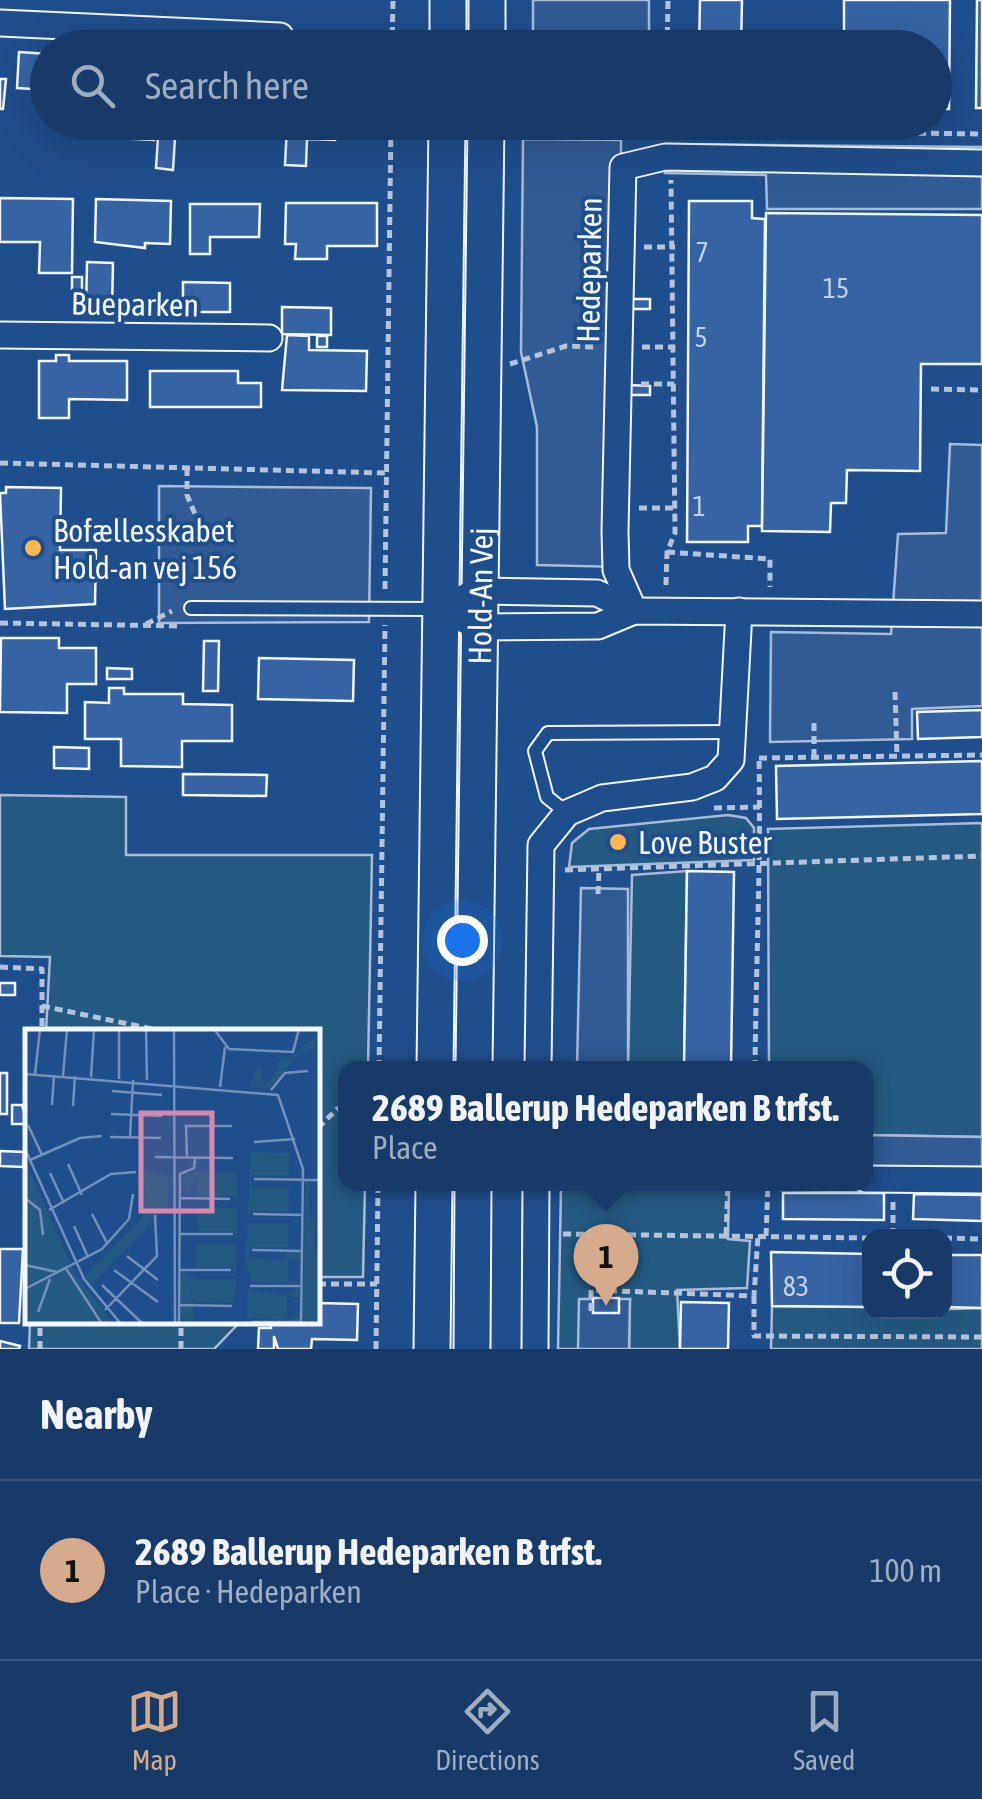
<!DOCTYPE html>
<meta charset="utf-8">
<style>
:root{--surface:#173a69;--page:#20416f;--text:#f1f3f6;--muted:#9eadc0;--line:#36547d;--accent:#d6ab8b}
body{margin:0;font-family:"Asap Condensed",sans-serif;background:var(--page);color:var(--text)}
.controls{position:absolute;right:30px;bottom:30px;display:grid;overflow:hidden;border-radius:20px;box-shadow:0 10px 40px #0002}
.controls button{width:90px;height:90px;display:grid;place-items:center;padding:0;border:0;border-bottom:2px solid var(--line);background:var(--surface);color:var(--text);font:50px sans-serif}
.you{position:absolute;left:462px;top:940px;width:35px;height:35px;margin:-25px;border:8px solid #fff;border-radius:50%;background:#1a73e8;box-shadow:0 0 0 15px #1a73e833}
.badge{display:grid;place-items:center;width:65px;height:65px;border-radius:50%;background:var(--accent);color:#111;font-size:32px;font-weight:700}
.pin{position:absolute;translate:-50% -82px;filter:drop-shadow(0 2px 5px #0008)}
.pin::after{content:'';position:absolute;top:52px;width:35px;height:30px;background:inherit;clip-path:polygon(0 0,100% 0,50% 100%)}
.popup{position:absolute;left:338px;top:1061px;width:535px;height:130px;box-sizing:border-box;display:grid;place-content:center;border-radius:20px;background:var(--surface);filter:drop-shadow(0 2px 8px #0005);font-size:32px;white-space:nowrap;color:var(--muted)}
.popup b{font-size:38px;color:var(--text)}
.popup::after{content:'';position:absolute;left:50%;top:100%;margin-left:-20px;border:20px solid transparent;border-top-color:var(--surface)}
.list{margin:0;padding:0;list-style:none}
h2{display:flex;justify-content:space-between;align-items:center;height:130px;margin:0;padding:0 40px;font-size:42px}
h2 small{font-size:32px;font-weight:400;color:var(--muted)}
.list li{display:grid;grid-template-columns:65px 1fr auto;gap:30px;align-items:center;box-sizing:border-box;height:180px;padding:0 40px;border-top:2px solid var(--line)}
.list b{display:block;font-size:38px;white-space:nowrap}
.list p{margin:0;font-size:32px;white-space:nowrap;color:var(--muted)}
.list em{font-size:32px;font-style:normal;color:var(--muted)}
.icon{flex:none;width:55px;height:55px;fill:none;stroke:currentColor;stroke-width:2;stroke-linecap:round;stroke-linejoin:round}
.map{position:relative;flex:none;width:982px;height:1349px;overflow:hidden}
.search{position:absolute;background:var(--surface);box-shadow:0 10px 40px #0002;left:30px;right:30px;top:30px;height:110px;display:flex;align-items:center;gap:25px;box-sizing:border-box;padding:0 35px;border-radius:55px;color:var(--muted);font-size:38px}
.sheet{height:310px;background:var(--surface)}
nav{display:flex;justify-content:space-around;align-items:center;box-sizing:border-box;height:140px;border-top:2px solid var(--line);background:var(--surface);font-size:28px;color:var(--muted)}
nav a{display:grid;justify-items:center;gap:5px}
nav .on{color:var(--accent)}
.map>svg:first-child{display:block}
.green{fill:#245a82;stroke:#a8bbd7;stroke-width:2.5}
.parking{fill:#305b95;stroke:#a8bbd7;stroke-width:2.5}
.building{fill:#3563a3;stroke:#f2f6ff;stroke-width:2.5}
.lines{fill:none;stroke-linecap:round;stroke-linejoin:round}
.lane-casing{stroke:#f2f6ff;stroke-width:16}
.street-casing{stroke:#f2f6ff;stroke-width:29}
.secondary-casing{stroke:#f2f6ff;stroke-width:39}
.path{stroke:#b3c4dc;stroke-width:5;stroke-dasharray:8 5;stroke-linecap:butt}
.lane{stroke:#1f4e8c;stroke-width:12}
.street{stroke:#1f4e8c;stroke-width:25}
.secondary{stroke:#1f4e8c;stroke-width:35}
.poi-dot{fill:#ffb74d;stroke:#1f4e8c;stroke-width:4}
.labels{text-anchor:middle;dominant-baseline:central;stroke-width:8;stroke-linejoin:round;paint-order:stroke}
.number-label{font-size:28px;fill:#c3d1e8}
.street-label{font-size:32px;fill:#f2f6ff;stroke:#1f4e8c}
.poi-label{font-size:32px;fill:#f2f6ff;stroke:#1f4e8c;text-anchor:start}
.inset-road{fill:none;stroke:#7391ba;stroke-width:2.5}
.view{fill:#da87ad;fill-opacity:0.15;stroke:#da87ad;stroke-width:5}
.inset-edge{fill:none;stroke:#f2f6ff;stroke-width:5}
</style>
<div class="map">
<svg width="982" height="1349" viewBox="0 0 982 1349">
<rect width="100%" height="100%" fill="#1f4e8c"/>
<!-- green -->
<g class="green">
<polygon points="0,795 126,797 126,855 372,855 368,1068 346,1068 346,1184 365,1184 363,1277 318,1277 318,1032 46,1031 50,957 0,956"/>
<polygon points="728,815 746,818 754,828 754,860 569,867 572,843 589,829"/>
<polygon points="982,823 982,1137 866,1135 866,1068 769,1068 768,829"/>
<polygon points="687,871 684,1068 628,1068 632,875"/>
<polygon points="561,1188 729,1188 728,1239 750,1241 747,1288 677,1290 680,1349 629,1349 630,1300 578,1349 558,1349"/>
<polygon points="772,1306 869,1307 870,1312 982,1308 982,1349 771,1349"/>
<polygon points="30,1322 240,1322 214,1349 29,1349"/>
</g>
<!-- parking -->
<g class="parking">
<rect x="533" y="0" width="116" height="47"/>
<polygon points="523,139 621,140 621,567 537,565 537,427 521,352"/>
<polygon points="666,144 982,147 982,209 767,209 766,175 665,173"/>
<polygon points="950,444 982,445 982,706 912,709 912,739 770,742 771,632 891,634 898,534 946,533"/>
<polygon points="159,486 371,488 369,622 159,623"/>
<polygon points="581,888 628,889 628,1068 577,1068"/>
<polygon points="866,1135 982,1137 982,1193 780,1190 780,1184 866,1184"/>
<polygon points="579,1299 630,1299 629,1349 578,1349"/>
</g>
<!-- building -->
<g class="building">
<polygon points="700,0 742,0 741,48 699,48"/>
<polygon points="844,0 950,0 949,109 934,109 934,48 844,48"/>
<polygon points="977,0 982,0 982,108 976,108"/>
<polygon points="19,52 48,54 48,90 17,88"/>
<polygon points="0,79 6,79 3,109 0,109"/>
<polygon points="117,122 155,122 154,140 116,138"/>
<polygon points="159,122 176,122 173,170 156,168"/>
<polygon points="201,122 276,122 276,128"/>
<polygon points="306,122 364,122 364,127 336,126 335,140 307,139 306,166 285,165 287,126 307,127"/>
<polygon points="0,198 73,199 72,273 39,273 40,242 0,242"/>
<polygon points="96,199 171,201 170,244 145,243 145,248 95,242"/>
<polygon points="689,201 752,201 752,218 765,219 762,526 748,526 748,542 687,542"/>
<polygon points="286,203 377,203 377,246 327,246 327,259 295,259 296,244 285,244"/>
<polygon points="190,204 260,204 259,237 210,237 210,254 190,254"/>
<polygon points="766,213 982,215 982,364 921,364 920,471 847,470 846,503 831,503 830,532 762,531"/>
<polygon points="87,262 113,263 112,311 86,310"/>
<rect x="72" y="277" width="10" height="22"/>
<polygon points="183,282 230,283 230,312 183,312"/>
<rect x="629" y="299" width="21" height="10"/>
<polygon points="282,307 331,308 331,335 282,334"/>
<polygon points="287,335 309,336 309,350 367,351 366,391 282,390"/>
<rect x="317" y="336" width="10" height="11"/>
<polygon points="56,355 69,355 69,361 127,361 127,400 69,399 69,418 39,418 39,361 56,361"/>
<polygon points="150,371 238,371 238,383 261,383 261,407 150,407"/>
<polygon points="629,385 650,386 650,395 628,395"/>
<polygon points="6,487 61,488 60,550 96,550 95,604 5,609 0,493 6,493"/>
<polygon points="1,638 59,638 59,648 96,648 96,684 67,684 67,713 0,712"/>
<polygon points="204,641 219,641 218,691 203,691"/>
<polygon points="259,658 354,660 353,701 258,699"/>
<polygon points="107,668 132,669 132,679 107,679"/>
<polygon points="109,688 124,688 124,694 183,694 183,704 232,705 232,741 182,741 182,767 121,766 121,739 85,739 85,702 109,703"/>
<polygon points="982,710 982,737 918,739 917,712"/>
<polygon points="54,747 89,748 89,769 54,768"/>
<polygon points="982,761 982,814 777,819 776,766"/>
<polygon points="183,774 267,775 266,796 183,795"/>
<polygon points="687,871 734,872 731,1068 684,1068"/>
<rect x="0" y="983" width="15" height="12"/>
<rect x="0" y="1073" width="7" height="41"/>
<polygon points="12,1105 22,1105 28,1124 12,1124"/>
<polygon points="0,1151 24,1152 23,1167 0,1166"/>
<polygon points="783,1193 884,1193 884,1220 783,1219"/>
<polygon points="914,1194 982,1195 982,1221 913,1219"/>
<polygon points="0,1249 23,1249 19,1323 0,1323"/>
<polygon points="771,1252 870,1254 870,1307 772,1306"/>
<polygon points="944,1255 982,1255 982,1308 944,1307"/>
<rect x="593" y="1298" width="26" height="15"/>
<polygon points="681,1302 729,1303 728,1349 680,1349"/>
<polygon points="318,1303 358,1304 357,1340 312,1339 311,1349 278,1349 274,1336 274,1349 258,1349 259,1328 271,1328 271,1322 318,1322"/>
<polygon points="0,1341 20,1346 19,1349 0,1349"/>
</g>
<g class="lines">
<defs>
<g id="lane">
<polyline points="191,608 438,609"/>
<polyline points="567,813 547,797 535,751 548,733 734,732"/>
</g>
<g id="street">
<polyline points="0,23 280,36"/>
<polyline points="0,335 269,338"/>
<polyline points="467,596 480,591 597,593 634,611"/>
<polyline points="440,609 479,627 598,626 634,611 982,614"/>
<polyline points="634,611 616,570 615,531 623,167 665,157 982,163"/>
<polyline points="538,1068 541,845 567,813 602,798 692,787 715,778 731,760 739,611"/>
<polyline points="866,1179 982,1180"/>
<polyline points="535,1349 536,1184"/>
</g>
<g id="secondary">
<polyline points="448,48 448,0"/>
<polyline points="487,48 487,0"/>
<polyline points="435,1068 447,122"/>
<path id="s1" d="M474,1068l12,-946"/>
<polyline points="432,1349 434,1184"/>
<polyline points="472,1349 473,1184"/>
</g>
</defs>
<!-- lane casing -->
<use href="#lane" class="lane-casing"/>
<!-- street casing -->
<use href="#street" class="street-casing"/>
<!-- secondary casing -->
<use href="#secondary" class="secondary-casing"/>
<!-- path -->
<g class="path">
<polyline points="300,45 329,48"/>
<polyline points="392,48 393,0"/>
<polyline points="667,48 668,0"/>
<polyline points="515,130 659,130"/>
<polyline points="905,133 982,134"/>
<polyline points="644,247 675,247"/>
<polyline points="642,347 674,347"/>
<polyline points="510,364 566,346 596,347"/>
<polyline points="641,384 674,384"/>
<polyline points="931,389 982,390"/>
<polyline points="0,463 385,473"/>
<polyline points="187,468 187,495 195,514"/>
<polyline points="639,508 673,508"/>
<polyline points="667,552 770,559 770,587"/>
<polyline points="666,585 667,552 675,533 671,180"/>
<polyline points="385,589 391,122"/>
<polyline points="0,623 182,626"/>
<polyline points="146,624 172,611"/>
<polyline points="895,692 897,756"/>
<polyline points="814,757 814,721"/>
<polyline points="759,758 982,755"/>
<polyline points="714,808 760,807"/>
<polyline points="565,870 982,856"/>
<polyline points="598,894 599,869"/>
<polyline points="0,967 42,969 42,1032"/>
<polyline points="42,1006 167,1032"/>
<polyline points="379,1068 385,625"/>
<path d="M755,1068c1,-104 6,-207 4,-311"/>
<polyline points="318,1128 337,1109 346,1109"/>
<polyline points="563,1234 870,1238"/>
<polyline points="726,1235 728,1184"/>
<polyline points="766,1236 768,1184"/>
<polyline points="893,1236 893,1202"/>
<polyline points="944,1238 982,1239"/>
<polyline points="318,1284 377,1284"/>
<polyline points="754,1296 754,1336 982,1337"/>
<polyline points="591,1311 591,1290 754,1296 758,1236"/>
<polyline points="40,1349 40,1322"/>
<polyline points="181,1349 181,1322"/>
<polyline points="376,1349 378,1184"/>
</g>
<!-- lane -->
<use href="#lane" class="lane"/>
<!-- street -->
<use href="#street" class="street"/>
<!-- secondary -->
<use href="#secondary" class="secondary"/>
</g>
<!-- markers -->
<g class="poi-dot">
<circle cx="33" cy="548" r="10"/>
<circle cx="618" cy="842" r="10"/>
</g>
<g class="labels">
<!-- number labels -->
<g class="number-label">
<text x="702" y="252">7</text>
<text x="836" y="288">15</text>
<text x="701" y="337">5</text>
<text x="699" y="506">1</text>
<text x="796" y="1286">83</text>
</g>
<!-- street labels -->
<g class="street-label">
<text transform="translate(589 270) rotate(-89)">Hedeparken</text>
<text transform="translate(135 304) rotate(1)">Bueparken</text>
<text stroke="none"><textPath href="#s1" startOffset="472">Hold-An Vej</textPath></text>
</g>
<!-- poi labels -->
<g class="poi-label">
<text x="53" y="530">Bofællesskabet<tspan x="53" dy="37">Hold-an vej 156</tspan></text>
<text x="638" y="842">Love Buster</text>
</g>
</g>
<!-- overview -->
<g transform="translate(25 1029)">
<rect width="295" height="295" fill="#1f4e8c"/>
<path d="M295,3l-11,21h-10l-29,35 -21,-2 9,-19 6,3 -3,11 9,1 12,-26 7,3zM225,123l39,1v22h-38l1,12 37,1 -1,23h-35l-5,6zM0,132l50,113 38,50h-88zM112,142l31,4v31l-77,79 -6,-9 58,-59 2,-34 -8,-1zM169,143h43v31l-3,-7 -37,-1 -1,-20 -9,22 -4,-23zM280,151h15l-10,3 -1,36 11,1 -6,3v32h6l-1,69h-16zM172,179h40v33l-3,-10h-37zM223,194h40v24h-37l-1,11 35,1 1,-8h14v11l-12,-3v22h10l2,-18v21l-49,-2 -6,-24zM171,215h40v29l-3,-6h-37zM156,241l15,9h40l-1,24 -42,-1 -3,-24 4,36 -5,10 -7,-9 -2,9zM274,258l1,11 -13,-3v23l11,-1 2,-18v21l-50,-2 -3,6v-34l38,5z" fill="#245a82"/>
<path class="inset-road" d="M121,0l1,51M149,0l1,295M189,0l15,20 64,3 6,-23M0,45l253,21 25,74 -2,155M10,45l5,-45M38,47l4,-47M66,48l3,-48M94,50v-50M195,58l5,-40M246,61l14,-17 23,-2M87,62l50,4M27,76l2,-30M48,77l2,-30M86,85l51,2M3,96l14,30M85,108l51,1M105,108l3,-57M229,113l41,-3M0,120l59,130 37,45M130,128l78,1M162,128l-1,-31h46M5,131l50,-22 22,-2M43,135l14,31M25,144l14,30M229,150l66,1M0,169l15,12 3,25M155,169l50,1M24,181l62,-36 25,-2M67,185l15,29M228,185l50,1M49,197l14,31M155,205h53M227,221l50,1M102,227l31,24M0,236l32,7M40,238l37,57M89,241l44,32M154,241h52M77,256l41,39M225,257h52M0,260l77,-40 27,-30 4,-25M154,276l53,1M80,281l52,-54 -2,-41M13,283l12,-33M226,293h50M154,295l1,-150 14,-6 1,-10"/>
<path class="view" d="M116,84h71v98h-71z"/>
<rect width="295" height="295" class="inset-edge"/>
</g>
</svg>
<div class="controls">
<button><svg class="icon" aria-label="locate" viewBox="0 0 24 24"><circle cx="12" cy="12" r="6"/><path d="M12 2v4M12 18v4M2 12h4M18 12h4"/></svg></button>
</div>
<div class="you"></div>
<div class="pin badge" style="left:606px;top:1306px">1</div>
<div class="popup"><b>2689 Ballerup Hedeparken B trfst.</b>Place</div>
<div class="search"><svg class="icon" aria-label="search" viewBox="0 0 24 24"><circle cx="10" cy="10" r="6"/><path d="M15 15l6 6"/></svg>Search here</div>
</div>
<section class="sheet">
<h2>Nearby<small></small></h2>
<ul class="list">
<li><span class="badge">1</span><div><b>2689 Ballerup Hedeparken B trfst.</b><p>Place · Hedeparken</p></div><em>100 m</em></li>
</ul>
</section>
<nav>
<a class="on"><svg class="icon" aria-label="map" viewBox="0 0 24 24"><path d="M3 6l6-2 6 2 6-2v14l-6 2-6-2-6 2zM9 4v14M15 6v14"/></svg>Map</a>
<a><svg class="icon" aria-label="directions" viewBox="0 0 24 24"><path d="M12 3l9 9-9 9-9-9zM9 14v-3h6M13 9l2 2-2 2"/></svg>Directions</a>
<a><svg class="icon" aria-label="saved" viewBox="0 0 24 24"><path d="M7 4h10v16l-5-4-5 4z"/></svg>Saved</a>
</nav>
